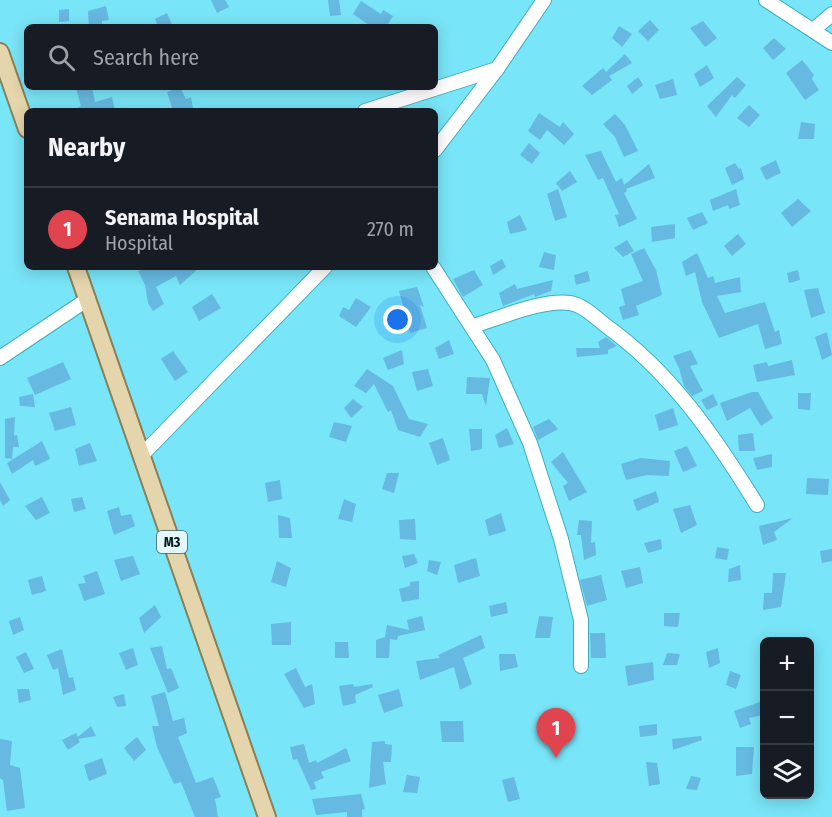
<!DOCTYPE html>
<meta charset="utf-8">
<style>
:root{--surface:#171b24;--page:#242831;--text:#f1f3f6;--muted:#9ea1a6;--line:#363941;--accent:#db2777}
body{margin:0;font-family:"Fira Sans Condensed",sans-serif;background:var(--page);color:var(--text)}
.controls{position:absolute;right:18px;bottom:18px;display:grid;overflow:hidden;border-radius:9px;box-shadow:0 3px 15px #0003}
.controls button{width:54px;height:54px;display:grid;place-items:center;padding:0;border:0;border-bottom:2px solid var(--line);background:var(--surface);color:var(--text);font:30px sans-serif}
.you{position:absolute;left:398px;top:320px;width:21px;height:21px;margin:-15px;border:4px solid #fff;border-radius:50%;background:#1a73e8;box-shadow:0 0 0 9px #1a73e833}
.badge{display:grid;place-items:center;width:39px;height:39px;border-radius:50%;background:var(--accent);color:#fff;font-size:20px;font-weight:700}
.pin{position:absolute;translate:-50% -50px;filter:drop-shadow(0 2px 3px #0008)}
.pin::after{content:'';position:absolute;top:32px;width:21px;height:18px;background:inherit;clip-path:polygon(0 0,100% 0,50% 100%)}
.list{margin:0;padding:0;list-style:none}
h2{display:flex;justify-content:space-between;align-items:center;height:78px;margin:0;padding:0 24px;font-size:26px}
h2 small{font-size:20px;font-weight:400;color:var(--muted)}
.list li{display:grid;grid-template-columns:39px 1fr auto;gap:18px;align-items:center;box-sizing:border-box;height:84px;padding:0 24px;border-top:2px solid var(--line)}
.list b{display:block;font-size:22px;white-space:nowrap}
.list p{margin:0;font-size:20px;white-space:nowrap;color:var(--muted)}
.list em{font-size:20px;font-style:normal;color:var(--muted)}
.icon{flex:none;width:33px;height:33px;fill:none;stroke:currentColor;stroke-width:2;stroke-linecap:round;stroke-linejoin:round}
.map{position:relative;flex:none;width:832px;height:817px;overflow:hidden}
.search{position:absolute;background:var(--surface);box-shadow:0 3px 15px #0003;left:24px;top:24px;width:414px;height:66px;display:flex;align-items:center;gap:15px;box-sizing:border-box;padding:0 21px;border-radius:9px;color:var(--muted);font-size:22px}
.panel{position:absolute;background:var(--surface);box-shadow:0 3px 15px #0003;left:24px;top:108px;width:414px;height:162px;border-radius:9px}
.map>svg:first-child{display:block}
.building{fill:#66b9e1}
.lines{fill:none;stroke-linecap:round;stroke-linejoin:round}
.minor-casing{stroke:#3caec1;stroke-width:16}
.major-casing{stroke:#898157;stroke-width:20}
.minor{stroke:#fff;stroke-width:14}
.major{stroke:#e4d5ac;stroke-width:16}
.labels{text-anchor:middle;dominant-baseline:central;stroke-width:4.5;stroke-linejoin:round;paint-order:stroke}
.shield{fill:#e4f8fb;stroke:#465c60;stroke-width:1.5}
.shield-label{font-size:14px;font-weight:bold;fill:#02191e}
</style>
<div class="map">
<svg width="832" height="817" viewBox="0 0 832 817">
<rect width="100%" height="100%" fill="#79e5f8"/>
<!-- building -->
<g class="building">
<polygon points="211,0 225,0 229,7 217,13"/>
<polygon points="328,0 339,0 341,15 330,16"/>
<polygon points="361,1 381,14 383,10 393,16 386,27 372,27 353,14"/>
<polygon points="106,6 109,20 102,21 102,27 89,27 88,11"/>
<polygon points="69,9 69,21 59,22 59,10"/>
<polygon points="167,13 173,27 158,27 155,19"/>
<polygon points="650,20 659,30 648,41 638,31"/>
<polygon points="703,21 717,38 705,47 690,28"/>
<polygon points="619,26 632,34 622,47 612,38"/>
<polygon points="774,38 786,49 773,60 763,48"/>
<polygon points="625,54 632,63 609,76 612,80 592,95 582,86 603,68 606,72"/>
<polygon points="802,60 814,75 812,79 819,90 805,100 786,73"/>
<polygon points="707,65 714,78 700,87 694,74"/>
<polygon points="638,77 643,85 632,94 627,86"/>
<polygon points="737,77 746,85 735,98 732,95 716,117 707,106"/>
<polygon points="673,79 677,95 660,99 655,85"/>
<polygon points="81,87 92,87 95,102 112,97 115,111 73,111 81,106 76,88"/>
<polygon points="180,87 186,99 191,97 193,108 173,111 167,92"/>
<polygon points="749,105 760,115 749,127 737,118"/>
<polygon points="539,113 560,127 563,122 574,134 564,145 547,130 540,140 528,131"/>
<polygon points="615,114 625,125 638,151 624,157 615,137 603,124"/>
<polygon points="801,122 815,124 814,139 798,139"/>
<polygon points="529,143 540,153 532,164 520,155"/>
<polygon points="601,151 616,182 622,178 624,185 649,164 655,178 626,189 627,191 624,193 637,219 619,227 615,215 619,214 603,178 598,180 585,155"/>
<polygon points="776,160 781,173 766,180 760,168"/>
<polygon points="735,163 739,169 741,168 744,179 732,185 725,168"/>
<polygon points="570,171 577,182 562,191 556,183"/>
<polygon points="558,189 567,217 555,221 547,194"/>
<polygon points="736,189 740,205 729,209 728,205 713,211 710,200"/>
<polygon points="798,199 811,211 792,227 781,213"/>
<polygon points="702,212 708,223 693,230 687,218"/>
<polygon points="520,215 527,230 510,234 507,222"/>
<polygon points="675,224 675,238 652,242 651,227"/>
<polygon points="738,234 746,244 732,256 724,246"/>
<polygon points="627,240 634,251 623,257 614,248"/>
<polygon points="644,248 656,270 662,295 636,306 639,315 623,320 619,307 625,305 621,289 643,281 631,254"/>
<polygon points="544,252 556,255 554,270 539,267"/>
<polygon points="697,253 708,278 713,276 715,283 740,277 741,292 717,296 725,313 765,302 775,332 779,330 782,344 765,349 758,324 719,338 702,302 695,272 686,276 682,262"/>
<polygon points="502,259 506,267 493,275 490,266"/>
<polygon points="148,267 200,267 180,285 176,276 156,287 164,304 153,311 148,303 145,285 138,271"/>
<polygon points="474,270 483,285 463,297 453,279"/>
<polygon points="798,270 800,280 789,283 787,273"/>
<polygon points="588,271 590,281 576,285 574,275"/>
<polygon points="553,280 551,291 535,297 534,294 503,306 499,293 515,284 517,289"/>
<polygon points="417,287 424,307 420,305 427,328 410,333 399,291"/>
<polygon points="818,288 825,313 811,318 804,290"/>
<polygon points="212,294 221,308 199,321 192,307"/>
<polygon points="356,298 371,307 356,327 339,316 343,307 349,310"/>
<polygon points="827,332 832,355 822,360 815,337"/>
<polygon points="606,337 617,346 608,350 608,354 577,357 576,348 600,348 598,342"/>
<polygon points="449,340 454,354 439,359 435,348"/>
<polygon points="402,350 404,364 388,370 383,358"/>
<polygon points="691,350 698,364 690,366 703,391 692,396 684,386 679,368 673,356"/>
<polygon points="173,351 188,372 175,381 161,359"/>
<polygon points="792,360 795,375 757,382 753,365 767,362 768,366"/>
<polygon points="63,362 71,379 35,395 27,378"/>
<polygon points="367,369 393,386 409,419 428,424 420,437 398,430 391,410 388,412 374,384 366,393 354,386"/>
<polygon points="428,369 433,386 417,391 412,372"/>
<polygon points="467,377 490,378 486,406 482,394 466,394"/>
<polygon points="752,392 758,392 773,418 761,426 750,408 727,421 720,403"/>
<polygon points="798,393 811,393 810,410 798,409"/>
<polygon points="33,394 35,407 20,406 19,397"/>
<polygon points="713,394 718,405 707,410 701,400"/>
<polygon points="353,399 363,407 351,418 344,408"/>
<polygon points="71,407 76,425 55,431 49,413"/>
<polygon points="673,408 678,425 659,431 655,415"/>
<polygon points="15,417 14,436 17,435 19,447 13,447 12,459 5,458 5,419"/>
<polygon points="549,419 558,429 538,440 533,427"/>
<polygon points="334,422 352,426 346,442 329,437"/>
<polygon points="507,428 514,444 499,448 495,435"/>
<polygon points="469,429 482,429 482,449 471,451"/>
<polygon points="753,433 755,451 739,451 738,435"/>
<polygon points="443,438 450,460 437,465 429,443"/>
<polygon points="42,441 50,459 35,466 33,460 12,474 7,463"/>
<polygon points="90,443 97,461 79,466 75,449"/>
<polygon points="687,446 697,466 683,472 674,451"/>
<polygon points="563,452 587,492 569,501 563,486 568,483 551,462"/>
<polygon points="772,454 772,467 757,470 753,458"/>
<polygon points="641,458 670,461 669,476 647,475 626,480 621,464"/>
<polygon points="387,473 399,473 394,493 382,489"/>
<polygon points="807,478 829,479 828,495 806,494"/>
<polygon points="280,480 282,499 268,502 265,483"/>
<polygon points="0,482 10,500 3,506 0,500"/>
<polygon points="656,491 659,502 637,511 633,500"/>
<polygon points="42,497 50,513 36,520 25,506"/>
<polygon points="82,497 86,509 74,512 71,499"/>
<polygon points="344,499 356,504 352,522 338,519"/>
<polygon points="690,505 697,525 681,533 673,509"/>
<polygon points="119,507 121,516 131,514 135,526 114,535 107,511"/>
<polygon points="501,513 506,531 489,536 485,520"/>
<polygon points="278,515 290,518 292,538 279,538"/>
<polygon points="793,518 774,532 777,540 763,545 759,526"/>
<polygon points="415,519 416,540 400,539 399,520"/>
<polygon points="579,520 592,521 591,543 595,542 596,555 584,560 581,535 577,535"/>
<polygon points="661,539 662,549 648,553 644,543"/>
<polygon points="717,547 729,549 727,560 715,558"/>
<polygon points="832,549 832,561 822,563 820,551"/>
<polygon points="414,554 418,563 405,568 402,556"/>
<polygon points="133,556 140,574 121,581 114,560"/>
<polygon points="476,558 480,576 458,583 454,565"/>
<polygon points="429,560 441,562 437,575 427,571"/>
<polygon points="277,561 291,568 286,587 271,582"/>
<polygon points="740,565 741,580 728,582 729,569"/>
<polygon points="640,567 643,583 626,588 621,571"/>
<polygon points="97,571 105,594 84,601 78,584 86,583 83,576"/>
<polygon points="773,573 786,573 781,607 763,610 764,593 772,593"/>
<polygon points="601,575 607,600 587,606 580,580"/>
<polygon points="42,576 46,591 32,595 28,580"/>
<polygon points="419,581 419,599 402,602 399,589 410,586 410,582"/>
<polygon points="506,602 508,613 491,617 489,606"/>
<polygon points="155,605 161,617 144,633 139,618"/>
<polygon points="664,613 680,613 678,627 664,626"/>
<polygon points="422,616 425,630 398,636 397,640 390,639 389,658 376,658 376,640 385,637 387,625 409,630 407,620"/>
<polygon points="539,616 553,617 550,638 535,638"/>
<polygon points="20,617 24,630 13,635 9,621"/>
<polygon points="291,622 291,645 272,645 271,624"/>
<polygon points="590,633 605,633 606,658 591,658"/>
<polygon points="481,635 485,648 463,658 472,684 460,690 454,667 420,680 416,661 440,658 438,655"/>
<polygon points="335,642 348,642 349,658 335,658"/>
<polygon points="162,646 167,669 171,668 179,688 168,693 150,648"/>
<polygon points="133,648 138,665 126,670 119,653"/>
<polygon points="718,648 720,663 709,668 706,652"/>
<polygon points="62,649 69,678 73,677 76,690 63,695 58,668 53,670 47,655"/>
<polygon points="26,652 34,669 24,673 16,657"/>
<polygon points="667,653 680,654 677,665 663,665"/>
<polygon points="499,654 515,654 518,667 500,671"/>
<polygon points="653,662 654,680 628,686 625,666"/>
<polygon points="296,668 305,687 312,684 315,704 304,708 284,674"/>
<polygon points="730,671 741,675 736,689 726,685"/>
<polygon points="353,684 354,687 372,684 373,687 355,695 356,703 343,706 339,686"/>
<polygon points="17,689 29,689 31,700 19,703"/>
<polygon points="399,689 403,706 384,713 378,695"/>
<polygon points="165,692 173,721 184,718 187,733 178,737 196,783 213,777 221,797 215,799 218,817 195,817 181,782 174,784 157,747 152,726 159,726 151,696"/>
<polygon points="124,694 126,706 117,707 113,697"/>
<polygon points="760,702 763,715 749,718 751,724 740,728 734,711"/>
<polygon points="440,721 463,721 464,742 442,742"/>
<polygon points="657,724 657,735 640,737 639,726"/>
<polygon points="91,726 96,736 78,739 80,742 68,750 62,740 76,733 78,737"/>
<polygon points="701,736 702,740 673,750 672,739"/>
<polygon points="137,737 146,750 134,761 124,748"/>
<polygon points="0,739 12,741 10,765 20,768 25,808 7,811 3,780 0,778"/>
<polygon points="385,741 385,744 392,745 391,762 383,762 386,784 369,788 372,742"/>
<polygon points="304,744 309,763 316,760 317,763 346,748 351,761 321,772 324,778 314,782 316,789 311,790 297,759 293,760 290,747"/>
<polygon points="736,747 754,747 752,774 736,776"/>
<polygon points="102,758 107,774 89,781 84,765"/>
<polygon points="646,762 657,763 660,784 649,786"/>
<polygon points="407,775 420,777 417,793 403,792"/>
<polygon points="691,776 701,778 697,790 686,789"/>
<polygon points="514,777 520,799 508,802 502,780"/>
<polygon points="361,794 365,809 362,810 362,817 347,817 347,812 316,815 312,799"/>
</g>
<g class="lines">
<defs>
<g id="minor">
<polyline points="766,0 832,43"/>
<polyline points="813,30 832,14"/>
<polyline points="365,111 497,69"/>
<polyline points="435,150 497,69 544,0"/>
<polyline points="433,267 493,360 530,443 561,539 581,620 581,666"/>
<path d="M473,326c27,-8 69,-27 97,-23 13,2 25,14 35,22 66,47 110,112 152,180"/>
<polyline points="0,358 88,299"/>
<polyline points="142,455 325,267"/>
</g>
<g id="major">
<polyline points="0,52 27,129"/>
<polyline points="76,267 267,817"/>
</g>
</defs>
<!-- minor casing -->
<use href="#minor" class="minor-casing"/>
<!-- major casing -->
<use href="#major" class="major-casing"/>
<!-- minor -->
<use href="#minor" class="minor"/>
<!-- major -->
<use href="#major" class="major"/>
</g>
<g class="labels">
<!-- shield labels -->
<rect class="shield" x="157" y="531" width="30" height="22" rx="4.5"/>
<g class="shield-label">
<text x="172" y="542">M3</text>
</g>
</g>
</svg>
<div class="controls">
<button>+</button>
<button>−</button>
<button><svg class="icon" aria-label="layers" viewBox="0 0 24 24"><path d="M12 4l9 5-9 5-9-5zM3 14l9 5 9-5"/></svg></button>
</div>
<div class="you"></div>
<div class="pin badge" style="left:556px;top:758px;background:#e0444e">1</div>
<div class="search"><svg class="icon" aria-label="search" viewBox="0 0 24 24"><circle cx="10" cy="10" r="6"/><path d="M15 15l6 6"/></svg>Search here</div>
<section class="panel">
<h2>Nearby<small></small></h2>
<ul class="list">
<li><span class="badge" style="background:#e0444e">1</span><div><b>Senama Hospital</b><p>Hospital</p></div><em>270 m</em></li>
</ul>
</section>
</div>
